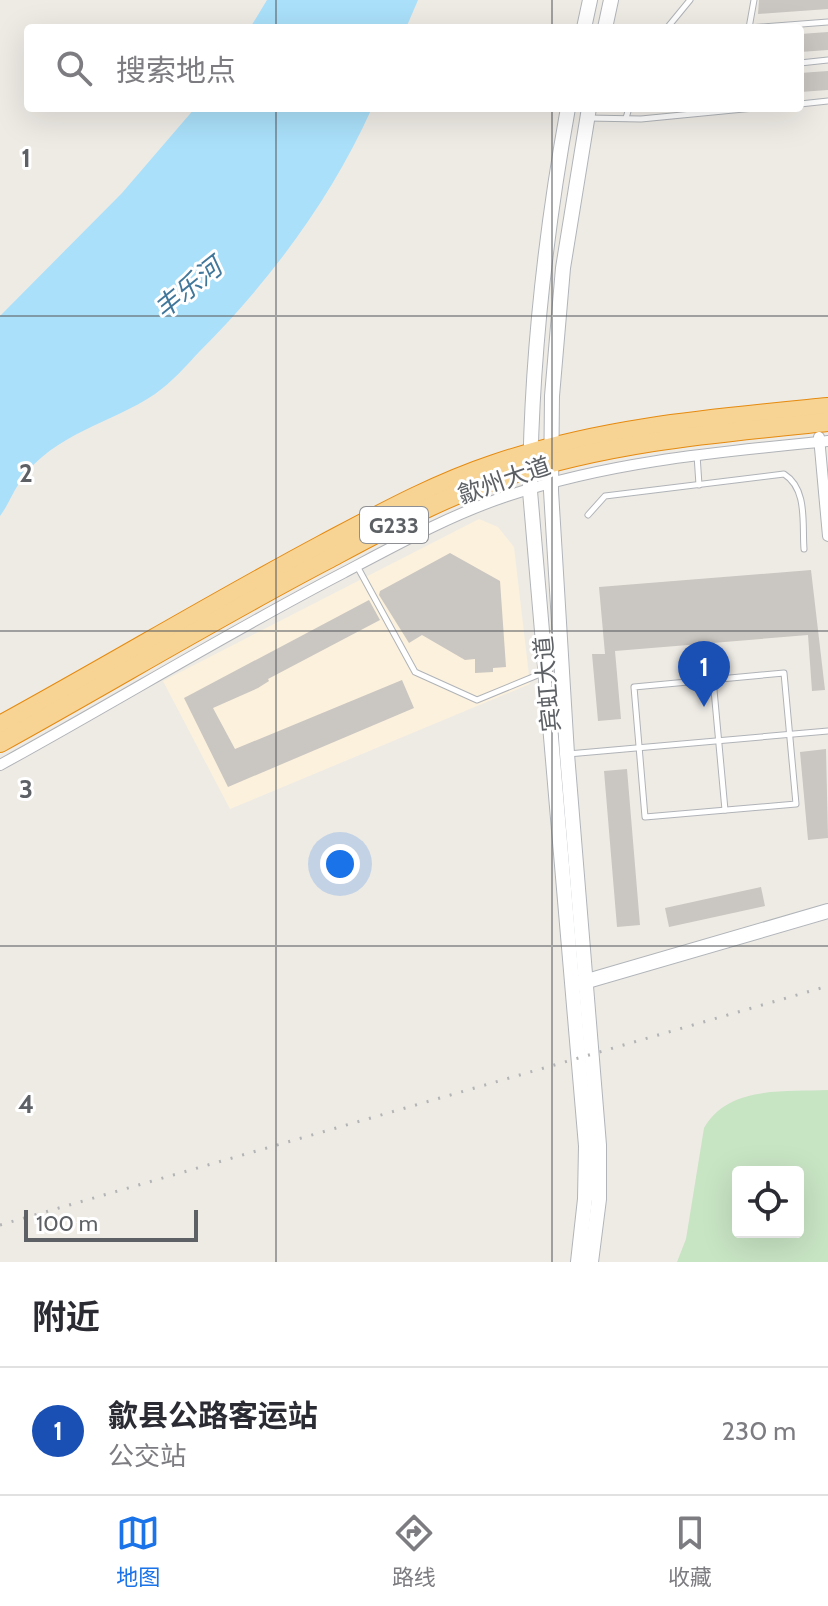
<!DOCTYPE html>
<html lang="zh">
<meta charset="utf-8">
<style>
:root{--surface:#fff;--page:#f2f2f3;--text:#2b2b33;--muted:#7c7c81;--line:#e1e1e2;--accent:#1a73e8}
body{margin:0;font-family:Cabin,"Noto Sans SC",sans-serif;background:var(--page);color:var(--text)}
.controls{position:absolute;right:24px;bottom:24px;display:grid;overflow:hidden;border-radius:8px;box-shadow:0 8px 32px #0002}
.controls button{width:72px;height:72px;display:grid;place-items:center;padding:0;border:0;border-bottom:2px solid var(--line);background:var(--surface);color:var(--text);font:40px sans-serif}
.scale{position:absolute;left:24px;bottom:20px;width:174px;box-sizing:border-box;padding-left:8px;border:4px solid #5d6165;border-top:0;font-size:22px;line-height:28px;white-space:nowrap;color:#5d6165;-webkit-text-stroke:6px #fff;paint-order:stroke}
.you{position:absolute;left:340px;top:864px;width:28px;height:28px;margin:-20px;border:6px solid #fff;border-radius:50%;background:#1a73e8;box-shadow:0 0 0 12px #1a73e833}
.badge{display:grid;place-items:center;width:52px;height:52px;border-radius:50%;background:var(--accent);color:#fff;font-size:26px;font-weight:700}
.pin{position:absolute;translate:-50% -66px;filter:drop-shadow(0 2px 4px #0008)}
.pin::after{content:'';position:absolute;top:42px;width:28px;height:24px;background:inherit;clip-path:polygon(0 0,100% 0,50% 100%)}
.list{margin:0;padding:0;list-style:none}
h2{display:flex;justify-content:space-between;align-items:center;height:104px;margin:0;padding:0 32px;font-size:34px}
h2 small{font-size:26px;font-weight:400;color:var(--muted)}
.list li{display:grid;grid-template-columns:52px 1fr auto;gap:24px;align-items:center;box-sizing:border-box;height:128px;padding:0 32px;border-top:2px solid var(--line)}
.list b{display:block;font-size:30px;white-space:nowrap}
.list p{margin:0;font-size:26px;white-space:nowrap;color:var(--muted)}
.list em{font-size:26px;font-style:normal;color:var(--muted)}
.icon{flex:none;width:44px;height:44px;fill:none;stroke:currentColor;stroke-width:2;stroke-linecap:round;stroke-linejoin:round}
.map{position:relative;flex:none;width:828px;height:1262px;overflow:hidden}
.search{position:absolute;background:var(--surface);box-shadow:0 8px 32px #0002;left:24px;right:24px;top:24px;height:88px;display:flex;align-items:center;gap:20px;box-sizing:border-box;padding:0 28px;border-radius:8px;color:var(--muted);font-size:30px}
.sheet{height:232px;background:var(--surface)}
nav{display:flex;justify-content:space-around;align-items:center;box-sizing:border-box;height:112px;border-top:2px solid var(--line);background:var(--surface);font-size:22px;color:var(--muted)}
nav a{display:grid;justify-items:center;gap:4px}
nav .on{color:var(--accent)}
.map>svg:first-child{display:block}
.commercial{fill:#fcf1dd}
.green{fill:#c7e4c3;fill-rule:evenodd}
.water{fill:#aae0fa}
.building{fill:#cac6c1}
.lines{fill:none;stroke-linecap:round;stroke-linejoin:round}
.lane-casing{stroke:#b0b3b7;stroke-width:7}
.street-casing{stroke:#b0b3b7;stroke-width:12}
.secondary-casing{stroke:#b1b5b9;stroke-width:16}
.highway-casing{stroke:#e58a0e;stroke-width:20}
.lane{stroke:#fff;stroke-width:5}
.street{stroke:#fff;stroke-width:10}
.secondary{stroke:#fff;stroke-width:14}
.highway{stroke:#f7d394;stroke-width:18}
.rail{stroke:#b3b4b5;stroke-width:3;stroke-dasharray:2 10;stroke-linecap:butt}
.grid{fill:none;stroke:#5d6165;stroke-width:2;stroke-opacity:0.55}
.labels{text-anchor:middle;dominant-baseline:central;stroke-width:6;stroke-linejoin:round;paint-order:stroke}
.shield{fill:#fff;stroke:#8e9093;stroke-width:2}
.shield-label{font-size:22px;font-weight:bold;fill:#5d6165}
.street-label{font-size:24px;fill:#5d6165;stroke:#fff}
.water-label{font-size:26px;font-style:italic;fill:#41779a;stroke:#fff}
.grid-label{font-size:26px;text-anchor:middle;font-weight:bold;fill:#5d6165;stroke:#fff;stroke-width:6;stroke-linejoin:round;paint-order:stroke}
</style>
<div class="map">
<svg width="828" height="1262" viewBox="0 0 828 1262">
<rect width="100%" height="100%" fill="#eeebe5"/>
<!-- commercial -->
<polygon class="commercial" points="479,519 498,527 514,547 530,684 230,809 163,681"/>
<!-- green -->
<path class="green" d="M828,1090v172h-151l9,-23 18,-111c24,-43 82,-36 124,-38zM738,1172h60v60h-60z"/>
<!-- water -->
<g class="water">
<polygon points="267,0 418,0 406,28 250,28"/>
<path d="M195,108h177c-41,91 -102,173 -173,244 -13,14 -28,31 -44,42 -43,29 -102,40 -133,85 -9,12 -13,25 -22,37v-200l122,-123z"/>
</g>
<!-- building -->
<g class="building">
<polygon points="759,0 828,0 828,9 758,14"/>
<polygon points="828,32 828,50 800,52 800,34"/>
<polygon points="828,71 828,90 800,92 800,73"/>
<polygon points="450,553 500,581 506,667 493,668 493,672 475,673 475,659 465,660 422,635 409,643 379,595 380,591"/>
<polygon points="811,570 825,690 812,691 808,635 615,651 621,719 598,721 592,654 605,654 599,587"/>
<polygon points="369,600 380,620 268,679 269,681 258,688 213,708 235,749 402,680 414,708 228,787 184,698"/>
<polygon points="826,749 828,838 808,840 800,752"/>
<polygon points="627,769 640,925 617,927 604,771"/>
<polygon points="761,887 765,906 669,927 665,908"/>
</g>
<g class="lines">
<defs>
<g id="lane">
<polyline points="667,28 690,0"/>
<polyline points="749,28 828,22"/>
<polyline points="749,28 754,0"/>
<polyline points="800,63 828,60"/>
<polyline points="800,104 828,101"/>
<polyline points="588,118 641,119 754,108"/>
<polyline points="626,118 629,108"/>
<polyline points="697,455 699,485"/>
<path d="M588,515l17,-19 179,-22c24,15 18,50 20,75"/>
<polyline points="357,566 415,672 477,700 545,672"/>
<polygon points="784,673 796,804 645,817 634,687"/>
<polyline points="713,679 725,810"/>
<polyline points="568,754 828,731"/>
</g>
<g id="street">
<polyline points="819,437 828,536"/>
<path d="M0,765c115,-63 227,-132 343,-192 53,-28 107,-58 164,-77 105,-35 212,-44 321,-55"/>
</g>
<g id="secondary">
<polyline points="584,28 590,0"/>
<polyline points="605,28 611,0"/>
<path d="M568,108c-23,127 -37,254 -38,383l56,655 -1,53 -7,63"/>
<polyline points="589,108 563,268 552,396 551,491 567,754 599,1145 599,1199 591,1262"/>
<polyline points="577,984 828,911"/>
</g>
<g id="highway">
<path d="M0,725c108,-59 214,-123 323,-181 55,-29 111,-60 171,-80 108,-37 220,-46 334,-57"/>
<path d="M0,743c109,-60 216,-125 327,-183 56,-30 114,-62 174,-82 107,-36 216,-45 327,-56"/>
</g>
</defs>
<!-- lane casing -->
<use href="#lane" class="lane-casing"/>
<!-- street casing -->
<use href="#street" class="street-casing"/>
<!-- secondary casing -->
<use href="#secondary" class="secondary-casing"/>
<!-- highway casing -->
<use href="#highway" class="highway-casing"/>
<!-- lane -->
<use href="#lane" class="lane"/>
<!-- street -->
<use href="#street" class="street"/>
<!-- secondary -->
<use href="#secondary" class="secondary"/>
<!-- highway -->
<use href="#highway" class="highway"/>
<!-- rail -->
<polyline class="rail" points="0,1225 828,986"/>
</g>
<!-- grid -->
<path class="grid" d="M276,0v28M552,0v28M276,108v1154M552,108v1154M0,316h828M0,631h828M0,946h828"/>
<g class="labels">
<!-- shield labels -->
<rect class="shield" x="360" y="507" width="68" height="36" rx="6"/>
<g class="shield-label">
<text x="394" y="525">G233</text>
</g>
<!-- street labels -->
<g class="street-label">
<text transform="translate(504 480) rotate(-19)">歙州大道</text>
<text transform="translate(547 684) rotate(-95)">宾虹大道</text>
</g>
<!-- water labels -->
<g class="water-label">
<text transform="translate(188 288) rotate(-39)">丰乐河</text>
</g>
</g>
<g class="grid-label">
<text x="26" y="167">1</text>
<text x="26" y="482">2</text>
<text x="26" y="798">3</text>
<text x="26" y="1113">4</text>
</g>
</svg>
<div class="controls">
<button><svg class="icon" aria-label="locate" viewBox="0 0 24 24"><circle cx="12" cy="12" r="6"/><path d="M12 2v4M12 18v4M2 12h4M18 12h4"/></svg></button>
</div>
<div class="scale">100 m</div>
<div class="you"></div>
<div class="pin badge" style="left:704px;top:707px;background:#1a4fb4">1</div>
<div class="search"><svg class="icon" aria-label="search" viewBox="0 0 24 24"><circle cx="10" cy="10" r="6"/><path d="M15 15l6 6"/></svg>搜索地点</div>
</div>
<section class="sheet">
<h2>附近<small></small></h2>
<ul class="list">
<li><span class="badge" style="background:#1a4fb4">1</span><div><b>歙县公路客运站</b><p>公交站</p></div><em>230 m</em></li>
</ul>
</section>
<nav>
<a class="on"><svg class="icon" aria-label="map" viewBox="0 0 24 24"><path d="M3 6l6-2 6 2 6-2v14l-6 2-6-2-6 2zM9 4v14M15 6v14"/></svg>地图</a>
<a><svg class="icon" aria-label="directions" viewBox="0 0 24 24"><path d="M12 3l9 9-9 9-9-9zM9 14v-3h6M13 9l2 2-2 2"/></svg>路线</a>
<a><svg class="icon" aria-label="saved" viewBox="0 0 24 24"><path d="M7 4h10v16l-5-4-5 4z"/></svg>收藏</a>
</nav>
